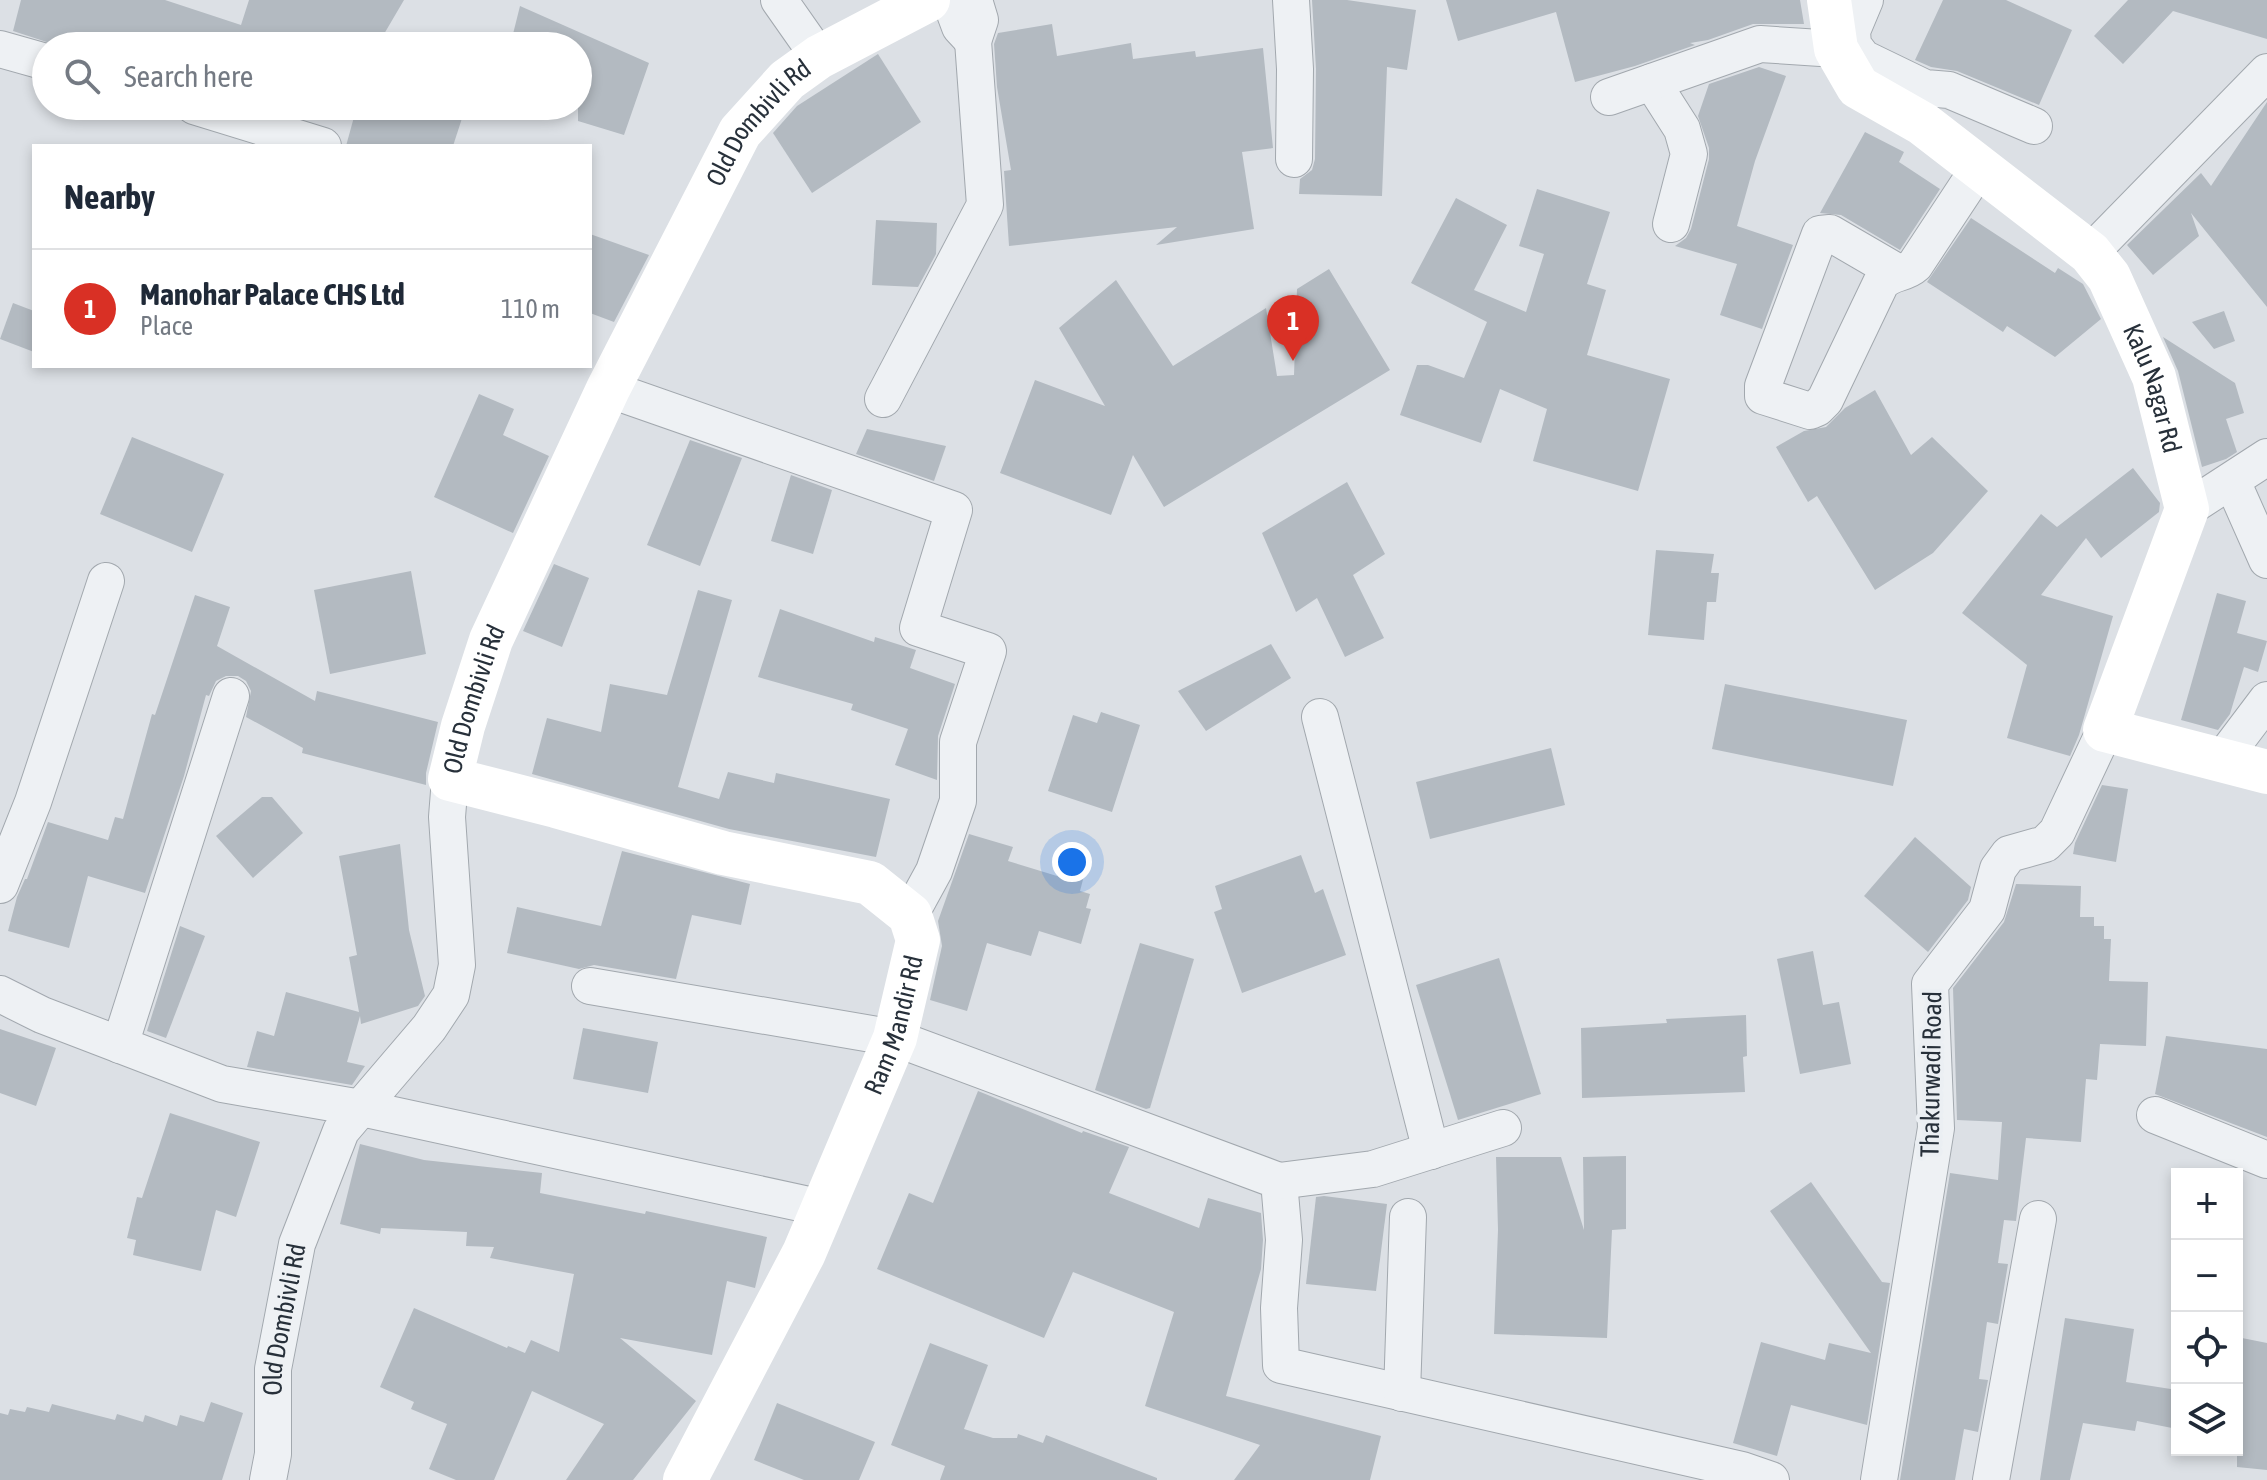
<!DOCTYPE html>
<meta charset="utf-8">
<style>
:root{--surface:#fff;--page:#f6f6f7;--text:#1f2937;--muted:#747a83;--line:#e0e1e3;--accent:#d93025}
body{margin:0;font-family:"Asap Condensed",sans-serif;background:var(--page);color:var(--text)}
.controls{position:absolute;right:24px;bottom:24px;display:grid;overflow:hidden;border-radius:0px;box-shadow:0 4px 12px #0003}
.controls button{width:72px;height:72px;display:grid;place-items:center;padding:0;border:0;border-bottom:2px solid var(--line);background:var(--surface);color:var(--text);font:40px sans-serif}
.you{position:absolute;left:1072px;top:862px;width:28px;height:28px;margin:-20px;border:6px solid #fff;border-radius:50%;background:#1a73e8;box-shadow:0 0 0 12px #1a73e833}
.badge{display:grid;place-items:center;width:52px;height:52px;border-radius:50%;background:var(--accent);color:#fff;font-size:26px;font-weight:700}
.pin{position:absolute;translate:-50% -66px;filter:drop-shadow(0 2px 4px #0008)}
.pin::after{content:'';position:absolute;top:42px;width:28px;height:24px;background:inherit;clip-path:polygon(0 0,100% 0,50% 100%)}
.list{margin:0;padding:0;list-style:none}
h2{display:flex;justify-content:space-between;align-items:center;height:104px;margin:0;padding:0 32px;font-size:34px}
h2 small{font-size:26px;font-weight:400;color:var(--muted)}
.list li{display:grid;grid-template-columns:52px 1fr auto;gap:24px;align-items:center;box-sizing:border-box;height:120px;padding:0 32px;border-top:2px solid var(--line)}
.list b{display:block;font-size:30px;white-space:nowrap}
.list p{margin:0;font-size:26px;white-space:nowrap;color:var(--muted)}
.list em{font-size:26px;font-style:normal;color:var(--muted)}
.icon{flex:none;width:44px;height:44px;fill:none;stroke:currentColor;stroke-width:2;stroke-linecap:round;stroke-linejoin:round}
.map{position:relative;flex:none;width:2267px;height:1480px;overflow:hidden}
.search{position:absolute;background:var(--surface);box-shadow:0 4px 12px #0003;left:32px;top:32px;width:560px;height:88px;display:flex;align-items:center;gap:20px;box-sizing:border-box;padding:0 28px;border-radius:44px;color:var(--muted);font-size:30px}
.panel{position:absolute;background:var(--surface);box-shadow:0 4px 12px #0003;left:32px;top:144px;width:560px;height:224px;border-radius:0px}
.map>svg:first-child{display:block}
.building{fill:#b3bac1}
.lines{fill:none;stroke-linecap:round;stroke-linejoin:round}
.street-casing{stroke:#a2a8ae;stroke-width:38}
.street{stroke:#eef1f4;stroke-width:36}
.secondary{stroke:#fff;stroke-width:44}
.labels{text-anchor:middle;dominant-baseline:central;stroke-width:8;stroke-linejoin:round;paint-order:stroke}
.street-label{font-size:26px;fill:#27303a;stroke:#ebeff3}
</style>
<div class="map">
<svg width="2267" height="1480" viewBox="0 0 2267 1480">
<rect width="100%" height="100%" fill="#dce0e5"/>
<!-- building -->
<g class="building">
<polygon points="21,0 165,0 241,25 249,0 404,0 377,46 59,46 13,31"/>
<polygon points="1312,0 1347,0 1416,10 1407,70 1387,67 1382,196 1299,194 1300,179 1312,170 1315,159 1316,69"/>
<polygon points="1446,0 1800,0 1804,24 1753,24 1708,40 1690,43 1695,45 1635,66 1575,82 1556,12 1458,41"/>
<polygon points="1943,0 2006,0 2072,30 2039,105 1957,71 1931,67 1915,60"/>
<polygon points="2128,0 2267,0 2267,39 2173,11 2123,64 2094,36"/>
<polygon points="520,6 649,63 624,135 578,121 578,46 510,46"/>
<polygon points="1052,24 1057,56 1131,43 1133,59 1195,51 1196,57 1263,48 1273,148 1242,152 1254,229 1156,245 1177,227 1009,246 1004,171 1011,170 997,87 994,44 998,33"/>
<polygon points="878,54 921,122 812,193 773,133 797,106"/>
<polygon points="1759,67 1786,76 1755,161 1737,226 1793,245 1762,329 1720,315 1737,264 1675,246 1686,238 1691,229 1709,159 1709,148 1698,116 1709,84"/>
<polygon points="2267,102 2267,307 2191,213 2199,236 2153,275 2127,245 2201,173 2211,186"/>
<polygon points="357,106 466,106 453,146 346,146"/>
<polygon points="1865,132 1904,152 1899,162 1940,189 1900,250 1841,215 1820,213"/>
<polygon points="1537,189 1610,212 1587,284 1606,290 1587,355 1670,379 1638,491 1533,461 1547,409 1500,389 1481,443 1400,415 1417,365 1428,365 1464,378 1487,322 1411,283 1456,198 1507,225 1474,290 1526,312 1544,254 1519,246"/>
<polygon points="1971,218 2055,273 2058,268 2083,284 2101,319 2055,357 2007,326 2003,332 1927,282"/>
<polygon points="876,220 937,223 936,254 918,287 872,285"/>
<polygon points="590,234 649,255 614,322 590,313"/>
<polygon points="1329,269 1390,370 1164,507 1133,455 1111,515 1000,473 1035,380 1105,406 1059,328 1116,280 1173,366 1266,308 1277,376 1294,375 1297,289"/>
<polygon points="13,303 34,311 34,352 0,339"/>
<polygon points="2224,311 2235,341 2214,349 2192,322"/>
<polygon points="2163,337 2235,383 2244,413 2226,419 2237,452 2226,459 2202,467 2178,371"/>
<polygon points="1875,390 1911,455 1932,437 1988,491 1933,553 1875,590 1817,496 1808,502 1776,447 1804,431 1826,427 1845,408"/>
<polygon points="479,394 514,409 503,435 549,456 513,533 434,497"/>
<polygon points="867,429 946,446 934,481 856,454"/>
<polygon points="132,437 224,474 192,552 100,514"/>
<polygon points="690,440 742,458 700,566 647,545"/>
<polygon points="2133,468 2160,503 2159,512 2101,558 2086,538 2041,595 2113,616 2079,735 2070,756 2007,738 2027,665 1962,613 2041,514 2057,527"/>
<polygon points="791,475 832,490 813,554 771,541"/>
<polygon points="1347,482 1385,554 1353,575 1384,638 1345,657 1317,598 1296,612 1262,533"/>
<polygon points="1656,550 1714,554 1711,573 1719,573 1716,602 1707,602 1704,640 1648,635"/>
<polygon points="554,564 589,578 562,647 523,631"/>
<polygon points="411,571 426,654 330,674 314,590"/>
<polygon points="698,590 732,600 678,787 719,799 728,772 774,783 776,773 890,799 876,857 729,829 532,774 547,718 601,732 610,684 667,695"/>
<polygon points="2217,593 2246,601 2237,633 2267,641 2258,672 2244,667 2230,714 2218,730 2181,720"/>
<polygon points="195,595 230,607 217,646 315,701 317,691 438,722 426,773 426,785 302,753 303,748 246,717 251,691 246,681 238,676 226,676 216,681 209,696 206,695 184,776 145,893 88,876 69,948 8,931 17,897 25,879 27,879 48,822 108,840 115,817 123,819 152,714 155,715"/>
<polygon points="780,609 874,642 875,637 916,650 910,668 955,684 938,736 937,780 895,765 908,729 851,710 853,704 758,677"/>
<polygon points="1271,644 1291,678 1206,731 1178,691"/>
<polygon points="1725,684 1907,720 1893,786 1712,749"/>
<polygon points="1101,712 1140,725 1112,812 1048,791 1073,715 1097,723"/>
<polygon points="1551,748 1565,805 1430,839 1416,782"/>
<polygon points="2102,785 2128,789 2116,862 2073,854 2075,843"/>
<polygon points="262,797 272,797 303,833 253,878 216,836"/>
<polygon points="969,834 1013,847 1008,861 1057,876 1060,864 1085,872 1080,891 1090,894 1086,908 1091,909 1081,944 1039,931 1031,956 987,943 967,1011 930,1000 942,946 938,921"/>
<polygon points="1915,837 1971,887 1968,900 1928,952 1864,896"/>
<polygon points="400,844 409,930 425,996 418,1006 361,1024 360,1016 347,1062 365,1066 352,1085 247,1067 257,1031 274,1036 286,992 359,1012 349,957 357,955 339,856"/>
<polygon points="622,851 750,884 741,925 692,915 676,979 594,965 579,969 507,953 517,907 601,926"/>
<polygon points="1301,855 1315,893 1323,889 1346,955 1242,993 1214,912 1222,909 1215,886"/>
<polygon points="2016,884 2081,886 2080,917 2094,917 2094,926 2104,926 2104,939 2111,939 2109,981 2148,982 2146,1046 2100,1044 2097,1080 2086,1079 2081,1142 2026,1138 2016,1221 2004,1220 1998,1263 2008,1264 1998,1324 1987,1322 1979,1379 1988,1380 1978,1432 1964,1429 1955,1480 1900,1480 1950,1173 1998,1180 2002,1122 1957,1120 1953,988 2004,922"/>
<polygon points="180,926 205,936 166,1038 147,1031"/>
<polygon points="1140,943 1194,959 1150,1108 1146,1109 1095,1090"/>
<polygon points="1813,951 1823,1005 1839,1002 1851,1064 1800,1074 1777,959"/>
<polygon points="1499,958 1541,1094 1458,1120 1416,985"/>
<polygon points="1746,1015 1747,1056 1743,1057 1745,1092 1582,1098 1581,1028 1667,1023 1666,1019"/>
<polygon points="583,1028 658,1042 648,1093 573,1079"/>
<polygon points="0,1029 56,1048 36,1106 0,1093"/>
<polygon points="2166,1036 2267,1049 2267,1137 2155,1094"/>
<polygon points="978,1091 1082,1133 1083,1131 1129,1147 1109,1193 1199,1228 1208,1198 1261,1213 1263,1240 1261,1269 1226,1396 1381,1436 1370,1480 1234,1480 1260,1445 1145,1406 1174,1312 1073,1272 1044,1338 877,1269 909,1193 933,1203"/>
<polygon points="170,1113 260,1142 236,1217 216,1210 201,1271 133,1255 136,1240 127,1238 137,1197 142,1198"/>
<polygon points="360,1144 424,1160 542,1173 540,1193 645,1214 646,1211 767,1237 755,1288 727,1281 712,1355 620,1338 696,1401 633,1480 566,1480 604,1424 532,1391 494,1480 456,1480 429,1469 447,1424 411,1409 414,1402 380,1387 414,1308 507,1348 508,1346 525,1353 531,1340 559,1352 574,1274 490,1258 494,1247 466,1246 467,1232 381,1228 380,1234 340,1224"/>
<polygon points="1626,1156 1626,1229 1612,1230 1607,1338 1494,1334 1498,1230 1496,1157 1561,1157 1584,1230 1583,1157"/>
<polygon points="1811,1182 1882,1282 1890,1283 1867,1425 1791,1405 1777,1456 1733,1443 1761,1342 1825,1360 1829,1343 1871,1353 1770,1211"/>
<polygon points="1324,1196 1387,1204 1376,1291 1306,1284 1316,1197"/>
<polygon points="2065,1318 2134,1329 2126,1382 2177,1390 2177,1429 2137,1421 2135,1431 2083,1423 2070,1480 2040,1480"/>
<polygon points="2237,1337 2267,1343 2267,1470 2237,1467"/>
<polygon points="930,1343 988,1365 964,1429 993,1438 1017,1438 1018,1434 1043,1443 1046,1435 1157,1478 1157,1480 940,1480 945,1466 891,1445"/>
<polygon points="211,1402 243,1413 222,1480 0,1480 0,1413 8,1415 10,1409 25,1412 27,1407 49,1412 52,1404 115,1420 117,1414 143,1422 145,1415 177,1426 180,1415 204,1422"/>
<polygon points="777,1403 875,1442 859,1480 804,1480 754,1460"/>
</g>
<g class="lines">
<defs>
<g id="street">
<polyline points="779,0 819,57"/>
<polyline points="950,0 960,27 973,41 980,20 974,0"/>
<polyline points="1291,0 1295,69 1294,159"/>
<polyline points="1865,0 1852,31 1853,45 1863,58 1925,88 1949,90 2034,126"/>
<polyline points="0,49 46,62"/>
<polyline points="1652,82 1682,129 1689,154 1671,224"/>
<polyline points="1609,97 1760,44 1836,49"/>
<polyline points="194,106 323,146"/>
<polyline points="2090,253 2267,72"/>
<path d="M1897,272l-67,-39 -10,1 -57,152v10l47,15 7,-3 8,-8 56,-117c11,-12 23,-8 34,-18l64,-97"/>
<polyline points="608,389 954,510 918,628 988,651 958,742 958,801 934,871 910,915"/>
<polyline points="883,399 985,205 973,41"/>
<polyline points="2232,481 2267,560"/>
<polyline points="2187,509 2267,457"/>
<polyline points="1320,717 1431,1151"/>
<polyline points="2221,761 2267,700"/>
<polyline points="0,885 33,802 106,581"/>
<polyline points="590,986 895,1038 1279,1181 1284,1240 1279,1308 1281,1365 1742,1470 1771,1480"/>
<polyline points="0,994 42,1015 222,1084 361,1108 823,1208"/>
<polyline points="120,1045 231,696"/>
<polyline points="2155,1115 2267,1160"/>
<polyline points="1279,1181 1373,1169 1503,1128"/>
<polyline points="1402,1393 1408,1217"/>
<path id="s1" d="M268,1480l5,-26v-85l24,-125 44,-113 88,-103 22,-33 6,-30 -10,-148 3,-38"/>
<polyline points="1879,1480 1936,1128 1930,984 1987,910 1998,869 2009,854 2045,844 2057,832 2105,730"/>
<polyline points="1991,1480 2038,1219"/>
</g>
</defs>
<!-- street casing -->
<use href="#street" class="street-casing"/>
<!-- street -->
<use href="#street" class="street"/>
<!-- secondary -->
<g class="secondary">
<path id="s2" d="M1829,0l7,49 22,38 65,37 167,129 19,24 45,100 33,132 -82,221 162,42"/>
<path id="s3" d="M685,1480l119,-227 91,-215 23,-98 -8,-25 -40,-32 -147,-30 -167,-47 -106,-27 13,-53 28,-86 117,-251 132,-257 47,-52 32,-23 109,-57"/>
</g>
</g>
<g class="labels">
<!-- street labels -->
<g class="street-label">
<text stroke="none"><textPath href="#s3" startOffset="1830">Old Dombivli Rd</textPath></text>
<text stroke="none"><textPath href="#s2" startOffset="530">Kalu Nagar Rd</textPath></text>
<text stroke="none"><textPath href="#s3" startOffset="1184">Old Dombivli Rd</textPath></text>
<text stroke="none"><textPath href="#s3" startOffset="502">Ram Mandir Rd</textPath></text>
<text transform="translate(1931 1074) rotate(-89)">Thakurwadi Road</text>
<text stroke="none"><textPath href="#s1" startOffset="162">Old Dombivli Rd</textPath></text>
</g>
</g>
</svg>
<div class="controls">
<button>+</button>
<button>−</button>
<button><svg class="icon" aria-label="locate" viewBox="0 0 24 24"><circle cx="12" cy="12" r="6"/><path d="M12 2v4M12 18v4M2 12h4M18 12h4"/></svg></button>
<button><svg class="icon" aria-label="layers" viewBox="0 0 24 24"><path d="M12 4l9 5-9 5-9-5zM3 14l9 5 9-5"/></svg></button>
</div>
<div class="you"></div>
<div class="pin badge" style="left:1293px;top:361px">1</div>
<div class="search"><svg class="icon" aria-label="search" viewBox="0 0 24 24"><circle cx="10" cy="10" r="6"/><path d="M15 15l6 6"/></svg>Search here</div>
<section class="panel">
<h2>Nearby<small></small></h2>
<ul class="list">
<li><span class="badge">1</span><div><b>Manohar Palace CHS Ltd</b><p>Place</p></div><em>110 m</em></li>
</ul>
</section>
</div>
